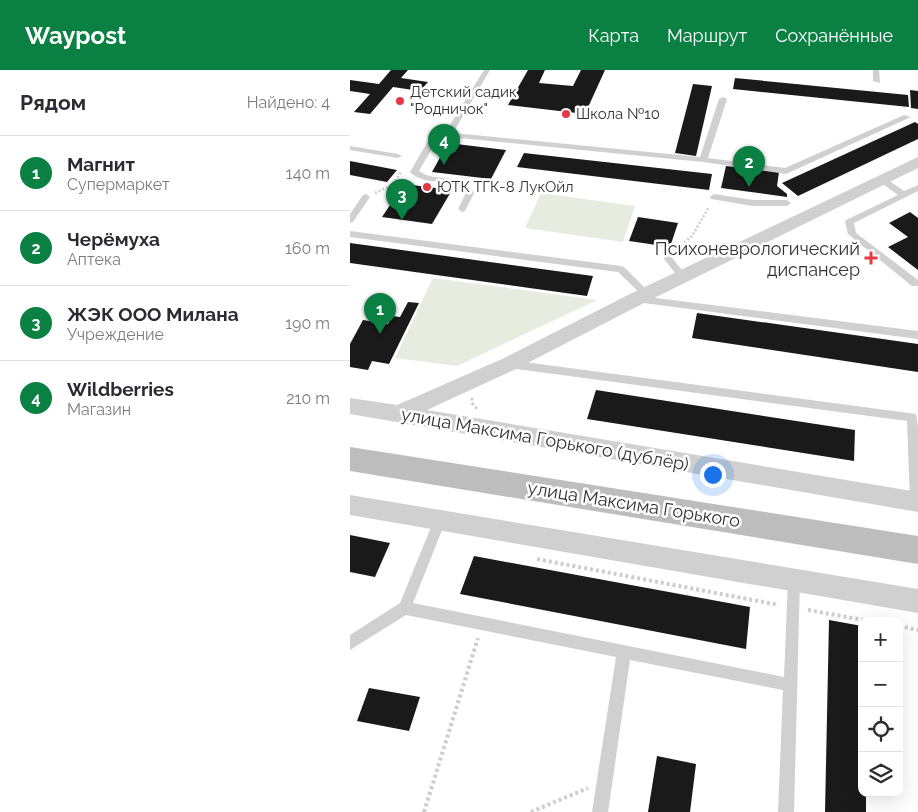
<!DOCTYPE html>
<html lang="ru">
<meta charset="utf-8">
<style>
:root{--surface:#fff;--page:#f2f2f3;--text:#2b2b33;--muted:#7c7c81;--line:#e1e1e2;--accent:#0b8043}
body{margin:0;font-family:Raleway,sans-serif;background:var(--page);color:var(--text)}
.controls{position:absolute;right:15px;bottom:15px;display:grid;overflow:hidden;border-radius:10px;box-shadow:0 5px 20px #0002}
.controls button{width:45px;height:45px;display:grid;place-items:center;padding:0;border:0;border-bottom:1px solid var(--line);background:var(--surface);color:var(--text);font:25px sans-serif}
.you{position:absolute;left:362px;top:404px;width:18px;height:18px;margin:-12px;border:4px solid #fff;border-radius:50%;background:#1a73e8;box-shadow:0 0 0 8px #1a73e833}
.badge{display:grid;place-items:center;width:32px;height:32px;border-radius:50%;background:var(--accent);color:#fff;font-size:16px;font-weight:700}
.pin{position:absolute;translate:-50% -41px;filter:drop-shadow(0 1px 2px #0008)}
.pin::after{content:'';position:absolute;top:26px;width:18px;height:15px;background:inherit;clip-path:polygon(0 0,100% 0,50% 100%)}
.list{margin:0;padding:0;list-style:none}
h2{display:flex;justify-content:space-between;align-items:center;height:65px;margin:0;padding:0 20px;font-size:21px}
h2 small{font-size:16px;font-weight:400;color:var(--muted)}
.list li{display:grid;grid-template-columns:32px 1fr auto;gap:15px;align-items:center;box-sizing:border-box;height:75px;padding:0 20px;border-top:1px solid var(--line)}
.list b{display:block;font-size:19px;white-space:nowrap}
.list p{margin:0;font-size:16px;white-space:nowrap;color:var(--muted)}
.list em{font-size:16px;font-style:normal;color:var(--muted)}
.icon{flex:none;width:28px;height:28px;fill:none;stroke:currentColor;stroke-width:2;stroke-linecap:round;stroke-linejoin:round}
.map{position:relative;flex:none;width:568px;height:742px;overflow:hidden}
header{display:flex;align-items:center;gap:30px;box-sizing:border-box;height:70px;padding:0 25px;background:var(--accent);color:#fff}
header strong{font-size:24px}
nav{display:flex;gap:28px;margin-inline-start:auto;font-size:18px}
main{display:flex}
aside{flex:1;background:var(--surface)}
.map>svg:first-child{display:block}
.green{fill:#e6ecdf}
.building{fill:#1a1a1a}
.lines{fill:none;stroke-linecap:round;stroke-linejoin:round}
.path-far2{stroke:#cdcdcd;stroke-width:2.5;stroke-dasharray:2 2;stroke-linecap:butt}
.path-far1{stroke:#cdcdcd;stroke-width:3;stroke-dasharray:2.5 2.5;stroke-linecap:butt}
.path{stroke:#cdcdcd;stroke-width:4;stroke-dasharray:3 3;stroke-linecap:butt}
.lane{fill:#d0d0d0;fill-rule:evenodd}
.street{fill:#d0d0d0;fill-rule:evenodd}
.secondary{fill:#bdbdbd;fill-rule:evenodd}
.poi-dot{fill:#e63946;stroke:#fff;stroke-width:2}
.labels{text-anchor:middle;dominant-baseline:central;stroke-width:5;stroke-linejoin:round;paint-order:stroke}
.far-poi-label{font-size:15px;fill:#333;stroke:#fff;text-anchor:start}
.poi-label{font-size:18px;fill:#333;stroke:#fff;text-anchor:end}
.street-label{font-size:18px;fill:#333;stroke:#fff}
</style>
<header>
<strong>Waypost</strong>
<nav><a>Карта</a><a>Маршрут</a><a>Сохранённые</a></nav>
</header>
<main>
<aside>
<h2>Рядом<small>Найдено: 4</small></h2>
<ul class="list">
<li><span class="badge">1</span><div><b>Магнит</b><p>Супермаркет</p></div><em>140 m</em></li>
<li><span class="badge">2</span><div><b>Черёмуха</b><p>Аптека</p></div><em>160 m</em></li>
<li><span class="badge">3</span><div><b>ЖЭК ООО Милана</b><p>Учреждение</p></div><em>190 m</em></li>
<li><span class="badge">4</span><div><b>Wildberries</b><p>Магазин</p></div><em>210 m</em></li>
</ul>
</aside>
<div class="map">
<svg width="568" height="742" viewBox="0 0 568 742">
<rect width="100%" height="100%" fill="#fff"/>
<!-- green -->
<g class="green">
<polygon points="191,123 285,136 273,172 175,158"/>
<polygon points="83,208 247,230 107,296 45,288"/>
</g>
<!-- building -->
<g class="building">
<polygon points="41,0 58,0 51,8 78,12 70,21 43,17 20,44 4,42 20,24 0,21 0,10 29,14"/>
<polygon points="178,0 195,0 189,13 223,16 231,0 255,0 235,44 158,35"/>
<polygon points="385,8 558,25 559,37 383,19"/>
<polygon points="343,14 362,16 346,86 325,83"/>
<polygon points="560,20 568,21 568,39 561,38"/>
<polygon points="565,52 568,54 568,69 448,126 432,113"/>
<polygon points="98,73 156,80 141,109 82,102"/>
<polygon points="174,83 362,104 359,120 167,97"/>
<polygon points="0,91 47,100 37,112 0,105"/>
<polygon points="376,96 429,102 427,116 437,124 437,127 371,118"/>
<polygon points="54,114 102,120 82,154 32,147"/>
<polygon points="560,142 568,148 568,200 538,177 558,167 539,153"/>
<polygon points="288,147 328,153 320,177 279,171"/>
<polygon points="0,173 243,206 237,226 0,193"/>
<polygon points="58,232 69,233 39,294 22,291 18,300 0,297 0,274 13,250 38,254 42,246 50,247"/>
<polygon points="347,243 568,274 568,302 342,268"/>
<polygon points="246,320 505,360 504,391 237,349"/>
<polygon points="0,465 40,473 25,507 0,502"/>
<polygon points="124,486 400,537 396,579 110,524"/>
<polygon points="479,550 512,556 512,723 516,723 516,742 475,742"/>
<polygon points="19,618 70,627 59,661 7,651"/>
<polygon points="307,686 346,694 340,742 298,742"/>
</g>
<g class="lines">
<!-- path-far2 -->
<g class="path-far2">
<polyline points="25,123 42,115 52,101"/>
<polyline points="325,180 342,166 359,137"/>
</g>
<!-- path-far1 -->
<polyline class="path-far1" points="122,328 122,333 127,339"/>
<!-- path -->
<g class="path">
<polyline points="187,489 429,535"/>
<polyline points="458,540 519,551"/>
<polyline points="549,556 568,560"/>
<polyline points="74,742 128,568"/>
<polyline points="181,742 238,718"/>
</g>
<!-- lane -->
<g class="lane">
<path d="M134,0h6l-37,63 247,24 19,-58 4,-2 4,2 -19,59 77,10 119,-53 7,2 -125,57 -83,-12 -254,-25 -15,8 -15,26c19,13 39,-1 55,22l-9,18 -3,1 -4,-3 8,-16c-14,-18 -40,-5 -56,-21l18,-31 17,-8z"/>
<polygon points="523,0 529,0 530,13 523,11"/>
<polygon points="0,76 48,84 52,86 48,88 0,80"/>
<polygon points="532,106 554,121 568,115 568,121 504,153 506,163 568,210 568,216 562,216 498,164 495,152 496,150 548,125 529,111 528,109"/>
<polygon points="16,124 20,127 3,152 0,153 0,144 13,125"/>
<polygon points="364,124 403,130 437,130 441,133 437,136 403,136 361,129 360,127"/>
<polygon points="0,161 271,196 274,197 301,224 298,227 568,261 568,269 286,232 281,229 283,227 293,226 268,202 0,167"/>
<polygon points="317,184 320,185 335,204 335,208 329,208 314,189 314,185"/>
<polygon points="159,290 566,344 568,357 568,437 562,436 560,432 557,351 159,298 154,294"/>
<polygon points="90,444 94,446 96,450 63,533 434,607 438,510 439,506 444,504 449,506 450,510 444,742 428,742 433,620 280,590 258,742 242,742 266,587 56,545 0,580 0,565 50,533 84,450 86,446"/>
</g>
<!-- street -->
<g class="street">
<polygon points="568,87 568,98 292,234 166,299 77,340 568,422 568,442 0,344 0,328 47,335 152,289 280,224"/>
<polygon points="0,425 568,519 568,543 0,445"/>
</g>
<!-- secondary -->
<polygon class="secondary" points="0,377 568,466 568,494 0,401"/>
</g>
<!-- markers -->
<g class="poi-dot">
<circle cx="50" cy="31" r="5"/>
<circle cx="216" cy="44" r="5"/>
<circle cx="77" cy="117" r="5"/>
<path d="M518.5 180.5h5v5h5v5h-5v5h-5v-5h-5v-5h5z"/>
</g>
<g class="labels">
<!-- far-poi labels -->
<g class="far-poi-label">
<text x="60" y="22">Детский садик<tspan x="60" dy="17">"Родничок"</tspan></text>
<text x="226" y="44">Школа №10</text>
<text x="87" y="117">ЮТК ТГК-8 ЛукОйл</text>
</g>
<!-- poi labels -->
<g class="poi-label">
<text x="510" y="178">Психоневрологический<tspan x="510" dy="21">диспансер</tspan></text>
</g>
<!-- street labels -->
<g class="street-label">
<text transform="translate(195 369) rotate(10)">улица Максима Горького (дублёр)</text>
<text transform="translate(284 434) rotate(9)">улица Максима Горького</text>
</g>
</g>
</svg>
<div class="controls">
<button>+</button>
<button>−</button>
<button><svg class="icon" aria-label="locate" viewBox="0 0 24 24"><circle cx="12" cy="12" r="6"/><path d="M12 2v4M12 18v4M2 12h4M18 12h4"/></svg></button>
<button><svg class="icon" aria-label="layers" viewBox="0 0 24 24"><path d="M12 4l9 5-9 5-9-5zM3 14l9 5 9-5"/></svg></button>
</div>
<div class="you"></div>
<div class="pin badge" style="left:30px;top:264px">1</div>
<div class="pin badge" style="left:399px;top:117px">2</div>
<div class="pin badge" style="left:52px;top:150px">3</div>
<div class="pin badge" style="left:94px;top:95px">4</div>
</div>
</main>
